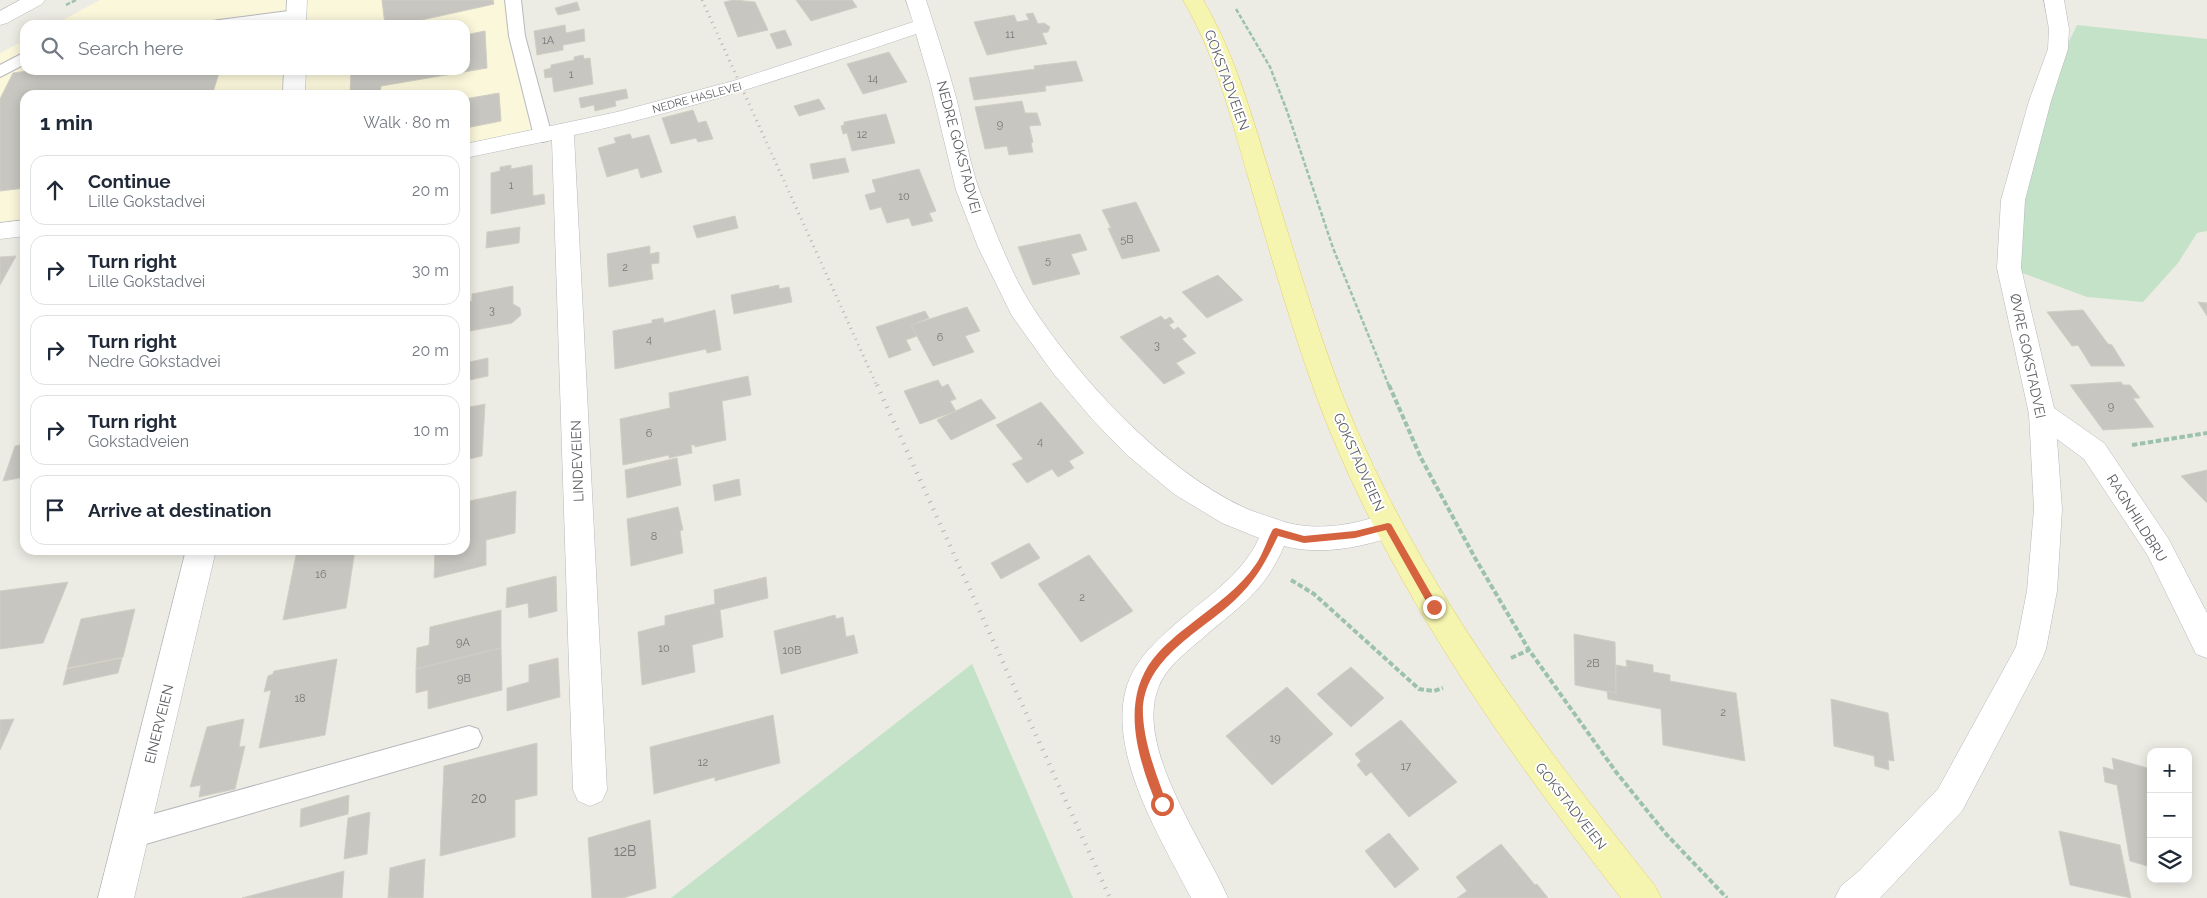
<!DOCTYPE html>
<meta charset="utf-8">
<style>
:root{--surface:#fff;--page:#f6f6f7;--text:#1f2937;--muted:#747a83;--line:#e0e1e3}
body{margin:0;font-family:Raleway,sans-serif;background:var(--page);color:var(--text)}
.controls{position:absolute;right:15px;bottom:15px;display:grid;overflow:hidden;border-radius:10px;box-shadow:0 2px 12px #0003}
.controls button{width:45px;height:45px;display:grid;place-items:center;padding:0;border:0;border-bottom:1px solid var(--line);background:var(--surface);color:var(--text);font:25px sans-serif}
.stop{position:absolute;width:15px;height:15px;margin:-11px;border:4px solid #d66340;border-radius:50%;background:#fff}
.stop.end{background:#d66340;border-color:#fff;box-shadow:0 1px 5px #0008}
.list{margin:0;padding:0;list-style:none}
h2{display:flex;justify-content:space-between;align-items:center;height:65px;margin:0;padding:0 20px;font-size:21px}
h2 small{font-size:16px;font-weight:400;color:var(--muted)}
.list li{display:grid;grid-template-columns:32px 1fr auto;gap:15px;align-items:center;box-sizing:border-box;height:70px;margin:0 10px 10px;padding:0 10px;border:1px solid var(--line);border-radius:15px}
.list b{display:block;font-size:19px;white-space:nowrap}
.list p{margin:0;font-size:16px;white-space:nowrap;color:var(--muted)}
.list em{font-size:16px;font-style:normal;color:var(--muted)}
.icon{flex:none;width:28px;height:28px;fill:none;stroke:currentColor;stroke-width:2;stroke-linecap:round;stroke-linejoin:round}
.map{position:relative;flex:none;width:2207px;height:898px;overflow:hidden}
.search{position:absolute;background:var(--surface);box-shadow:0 2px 12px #0003;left:20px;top:20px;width:450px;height:55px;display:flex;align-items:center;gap:12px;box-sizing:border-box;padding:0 18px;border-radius:15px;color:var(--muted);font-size:19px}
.panel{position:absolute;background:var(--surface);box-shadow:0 2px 12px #0003;left:20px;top:90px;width:450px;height:465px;border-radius:15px}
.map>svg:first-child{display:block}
.commercial{fill:#faf7db}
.green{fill:#c3e2c7}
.building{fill:#c8c6c0;stroke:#d1cec3}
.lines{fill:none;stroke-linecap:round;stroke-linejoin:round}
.service-casing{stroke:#b6b8bc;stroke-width:2}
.minor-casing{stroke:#b6b8bc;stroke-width:1}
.secondary-casing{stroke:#b7b9be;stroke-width:1}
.primary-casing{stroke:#e2d267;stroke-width:1}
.path-far1{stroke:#9cc2ad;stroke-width:2.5;stroke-dasharray:4.5 2;stroke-linecap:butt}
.path{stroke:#9cc2ad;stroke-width:4;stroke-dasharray:5.5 2.5;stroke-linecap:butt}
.service{fill:#fff;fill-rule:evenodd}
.minor{fill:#fff;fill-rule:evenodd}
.secondary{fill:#fff;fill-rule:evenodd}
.primary{fill:#f6f5af;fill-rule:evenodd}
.rail-far1{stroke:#b4b5b5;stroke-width:3;stroke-dasharray:1 5;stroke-linecap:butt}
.rail{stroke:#b4b5b5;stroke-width:4.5;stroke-dasharray:1 7;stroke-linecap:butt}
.route{fill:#d66340}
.labels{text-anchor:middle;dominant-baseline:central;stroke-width:4;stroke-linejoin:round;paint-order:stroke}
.number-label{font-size:11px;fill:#77787a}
.far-street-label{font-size:11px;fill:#5c5e63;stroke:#fff}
.street-label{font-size:14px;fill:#5c5e63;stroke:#fff}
.near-number-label{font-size:14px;fill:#77787a}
</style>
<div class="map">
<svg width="2207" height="898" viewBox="0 0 2207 898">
<rect width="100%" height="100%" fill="#edece4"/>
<!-- commercial -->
<polygon class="commercial" points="100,0 512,0 534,136 465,148 465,95 25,95 25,222 0,226 0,53 25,40 25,70 465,70 465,25 54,25"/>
<!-- green -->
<g class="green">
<polygon points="2077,25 2207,39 2207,231 2197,233 2178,263 2143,302 2087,297 2009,268 2040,101"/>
<polygon points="972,664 1073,898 671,898"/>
</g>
<!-- building -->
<g class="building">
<polygon points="382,0 493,0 494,4 399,25 385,25"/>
<polygon points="734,0 755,2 768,30 738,37 724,2"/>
<polygon points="796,0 852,0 857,7 811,21"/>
<polygon points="577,2 580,10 558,15 555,8"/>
<polygon points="1033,13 1038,24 1044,23 1050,27 1048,32 1042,33 1047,44 987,55 974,22 1014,15 1017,22 1029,20 1026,14"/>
<polygon points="565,25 566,33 584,29 585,41 563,45 563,50 537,55 534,31"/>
<polygon points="785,30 792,45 777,49 770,34"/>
<polygon points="485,31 487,68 381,86 380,93 350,95 351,70 465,70 465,35"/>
<polygon points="889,52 907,82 863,94 847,64"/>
<polygon points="583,55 584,59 590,58 593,84 554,92 552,77 545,78 544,70 551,68 551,65 574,60 574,57"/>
<polygon points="1076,61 1083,81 1045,86 1046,91 974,100 969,78 1035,69 1034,66"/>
<polygon points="35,70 220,70 212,95 25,95 25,188 0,191 0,99 13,73"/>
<polygon points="626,89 628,98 615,101 616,106 595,111 594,105 581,108 579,98"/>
<polygon points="499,93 501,121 466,128 465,132 465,99"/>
<polygon points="819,99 825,109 799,116 794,106"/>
<polygon points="1022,101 1025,113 1037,113 1041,125 1029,126 1033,142 1031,143 1033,152 1009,155 1007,146 985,149 975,107"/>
<polygon points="693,110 698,123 706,121 713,139 698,142 696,138 671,144 662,118"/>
<polygon points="886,114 895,143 852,151 847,133 843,134 841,126 844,125 844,122"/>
<polygon points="630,134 632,139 649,135 662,172 641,178 638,168 607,177 598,148 616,143 614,138"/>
<polygon points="845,158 849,172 813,179 810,164"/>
<polygon points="511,165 511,169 532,165 533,196 544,194 545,204 491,214 491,173 500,171 500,167"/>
<polygon points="919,169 936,211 929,213 933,221 912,226 909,218 887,223 881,207 870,210 865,195 876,192 872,180"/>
<polygon points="1136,202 1160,251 1122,259 1108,228 1111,228 1102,210"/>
<polygon points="735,216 738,228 697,238 693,226"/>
<polygon points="520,227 519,243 486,248 487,232"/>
<polygon points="1080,234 1087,250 1071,254 1080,274 1033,285 1018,247"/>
<polygon points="650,246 650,254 659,252 659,263 651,264 653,279 609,287 607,254"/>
<polygon points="16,256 0,285 0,257"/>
<polygon points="1218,275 1243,300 1207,318 1182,292"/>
<polygon points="779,285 779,289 789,287 792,302 734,314 731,295"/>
<polygon points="513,286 513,304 520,308 521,315 512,323 465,332 465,302 472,301 472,294"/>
<polygon points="2198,302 2207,303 2207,316"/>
<polygon points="967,307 980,331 965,336 974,352 933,366 911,325"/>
<polygon points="715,310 721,350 707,353 706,349 615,369 613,331 652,323 652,320 663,318 664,323"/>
<polygon points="2083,310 2108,344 2112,345 2125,366 2091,366 2078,345 2072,346 2047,312"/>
<polygon points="925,311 929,318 911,325 917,336 906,340 911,350 889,358 876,327"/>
<polygon points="1161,316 1165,320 1170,317 1174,322 1169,325 1174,330 1178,327 1187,336 1182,339 1196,353 1176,363 1185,373 1164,384 1120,337"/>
<polygon points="488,358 488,376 465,381 465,363"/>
<polygon points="748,376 751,395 722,401 726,440 695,447 695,445 691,445 692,453 669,458 669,455 623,465 620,419 670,408 669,393"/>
<polygon points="938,380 942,387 948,384 956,399 950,401 956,411 920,424 904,391"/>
<polygon points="2121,382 2123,385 2130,385 2140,398 2133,398 2154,427 2103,430 2070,385"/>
<polygon points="981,399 996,418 951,440 937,420"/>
<polygon points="1041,402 1084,453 1069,461 1074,468 1058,477 1052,469 1027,483 1012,464 1023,459 996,425"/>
<polygon points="485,404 482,456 465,460 465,408"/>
<polygon points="25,444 25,477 3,481 15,446"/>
<polygon points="677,458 681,485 627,498 625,470"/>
<polygon points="2207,470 2207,503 2181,476"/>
<polygon points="739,479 741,495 715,501 713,485"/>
<polygon points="516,491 515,533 486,540 486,565 434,578 435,550 465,550 465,502"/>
<polygon points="678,507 683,530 680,531 683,553 631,566 627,519"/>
<polygon points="1029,543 1040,558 1001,579 991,563"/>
<polygon points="297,550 355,550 346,608 283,620"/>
<polygon points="1089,555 1133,611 1081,642 1038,584"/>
<polygon points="556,576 557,611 529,618 528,603 506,608 507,588"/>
<polygon points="766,577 768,598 720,610 723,637 692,645 695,672 642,685 638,632 665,625 665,616 715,604 714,590"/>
<polygon points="68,582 43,643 0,649 0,591"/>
<polygon points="135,609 123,657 67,668 81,619"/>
<polygon points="501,610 501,648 416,669 417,648 429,645 430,627"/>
<polygon points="835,615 836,619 843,617 846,637 854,635 858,653 781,674 774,631"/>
<polygon points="1574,634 1615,642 1616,693 1575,685"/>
<polygon points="501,648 502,690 428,709 428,690 416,693 416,669"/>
<polygon points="122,658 118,673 63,685 67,669"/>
<polygon points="558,658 560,697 507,711 507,688 529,682 529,665"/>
<polygon points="337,659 325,735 259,748 271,690 264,692 268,676 273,674 274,671"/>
<polygon points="1626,660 1653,665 1653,672 1670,675 1670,681 1736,693 1745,761 1663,745 1661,709 1608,699 1607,691 1616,693 1616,665 1627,667"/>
<polygon points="1351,667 1384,698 1351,727 1317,694"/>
<polygon points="1287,687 1333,734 1272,785 1226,736"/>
<polygon points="1831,699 1888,713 1894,761 1888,760 1889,770 1875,766 1874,756 1834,746"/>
<polygon points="773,715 780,763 715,781 715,777 654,794 650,747"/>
<polygon points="14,719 0,750 0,720"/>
<polygon points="244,719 239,747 245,746 235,789 199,797 201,785 190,787 207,727"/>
<polygon points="1401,720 1457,782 1409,817 1371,772 1366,776 1357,765 1361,761 1355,754"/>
<polygon points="537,743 537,795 515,800 515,837 440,856 444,766"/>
<polygon points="2112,758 2151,769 2151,867 2130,861 2117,785 2105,782 2103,767 2114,770"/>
<polygon points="349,795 348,814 300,827 301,809"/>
<polygon points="370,812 367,854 344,859 348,818"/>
<polygon points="650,820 656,888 623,898 592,898 588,838"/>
<polygon points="2059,831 2120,845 2131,898 2070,885"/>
<polygon points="1389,833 1419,869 1395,888 1365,851"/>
<polygon points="1501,844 1535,885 1537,884 1548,898 1457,898 1467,891 1456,877"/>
<polygon points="425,859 423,898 388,898 390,868"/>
<polygon points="344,871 342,898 242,898"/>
</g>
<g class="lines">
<defs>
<g id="service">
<polygon points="505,0 521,0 525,36 552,136 549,140 543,142 537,140 534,136 509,36"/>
<polygon points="296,10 302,12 304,15 302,18 257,25 211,25 213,21 219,20"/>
<polygon points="25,52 25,64 0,77 0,65"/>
<polygon points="469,726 478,729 482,738 478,747 469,750 132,848 122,844 118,834 122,824 132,820"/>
</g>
<g id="minor">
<polygon points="287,0 307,0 306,25 286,25"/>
<path d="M906,0h20c10,32 21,64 30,97 8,31 13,65 24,95 14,36 31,82 52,114 47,73 132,164 211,201 10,5 22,8 33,12 25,10 55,9 81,3 15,-3 26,-10 41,-5l4,9 -4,9c-36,12 -76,21 -114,11 -19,45 -44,60 -79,90 -16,14 -38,30 -46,50 -26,60 46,158 69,212h-37c-29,-57 -83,-143 -65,-209 8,-29 31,-49 53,-68 30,-26 63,-46 80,-83l-37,-15 -48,-29 -47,-39 -35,-36 -39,-46 -41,-57 -34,-69 -22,-57 -26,-108 -14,-48c-113,38 -225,76 -342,101l33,655 -5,11 -12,5 -12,-5 -5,-11 -21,-650 -87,18v-14l152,-32 116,-31 180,-59z"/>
<polygon points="2044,0 2064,0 2069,29 2068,49 2051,101 2025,200 2021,268 2054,408 2104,443 2168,538 2207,613 2207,658 2196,654 2148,556 2084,459 2057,439 2062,509 2057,591 2046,649 2042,659 1962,811 1880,898 1835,898 1841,886 1859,871 1938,789 2016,647 2027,591 2034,509 2029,414 1997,268 2001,200 2029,101 2048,49 2049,29"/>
<polygon points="284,70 306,70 305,95 283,95"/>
<polygon points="25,220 25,236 0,239 0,223"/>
<polygon points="186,550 216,550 134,898 98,898"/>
</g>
<polygon id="secondary" points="20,0 45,0 42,4 7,23 0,25 0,11"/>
<path id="primary" d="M1183,0h20c33,56 49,117 68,178 23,74 45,149 73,221 72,181 191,336 311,487l6,12h-40c-120,-154 -235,-316 -304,-500 -26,-72 -47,-145 -68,-218 -18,-62 -33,-124 -66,-180z"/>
</defs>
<!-- service casing -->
<use href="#service" class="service-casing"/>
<!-- minor casing -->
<use href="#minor" class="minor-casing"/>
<!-- secondary casing -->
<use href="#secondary" class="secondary-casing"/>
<!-- primary casing -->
<use href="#primary" class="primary-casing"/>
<!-- path-far1 -->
<g class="path-far1">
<polyline points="66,5 76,0"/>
<polyline points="1236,9 1270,67 1287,111 1333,248 1389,386"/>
</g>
<!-- path -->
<g class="path">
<polyline points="1389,385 1421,458 1475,558 1529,650 1616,772 1666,834 1727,898"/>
<polyline points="2132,445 2207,433"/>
<polyline points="1291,580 1314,594 1419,689 1434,691 1443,688"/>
<polyline points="1511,658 1529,650"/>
</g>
<!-- service -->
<use href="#service" class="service"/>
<!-- minor -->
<use href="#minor" class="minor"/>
<!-- secondary -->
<use href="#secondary" class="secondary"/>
<!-- primary -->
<use href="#primary" class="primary"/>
<!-- rail-far1 -->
<polyline class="rail-far1" points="702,0 877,386"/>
<!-- rail -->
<polyline class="rail" points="877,385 1110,898"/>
</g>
<!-- route -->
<path class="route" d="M1388,523l3,1 46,80v6h-6l-45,-80 -31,8 -51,5 -26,-7c-12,25 -21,43 -42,63 -34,33 -96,60 -93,117 2,31 14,60 24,88l-5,5 -4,-1c-19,-46 -39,-105 -5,-149 10,-13 26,-26 39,-36 23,-18 48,-35 64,-59 7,-10 11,-24 17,-35l3,-1 28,8 51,-5z"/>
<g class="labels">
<!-- number labels -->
<g class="number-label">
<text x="1010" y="34">11</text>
<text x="548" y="40">1A</text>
<text x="571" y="74">1</text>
<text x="873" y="78">14</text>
<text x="1000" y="124">9</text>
<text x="862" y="134">12</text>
<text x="511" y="185">1</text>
<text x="904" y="196">10</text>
<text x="1127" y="239">5B</text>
<text x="1048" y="260">5</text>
<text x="625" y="267">2</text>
<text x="492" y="310">3</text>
<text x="940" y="337">6</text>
<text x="649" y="339">4</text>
<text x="1157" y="345">3</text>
<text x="2111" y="406">9</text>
<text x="649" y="433">6</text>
<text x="1040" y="441">4</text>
<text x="654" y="536">8</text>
<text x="321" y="574">16</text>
<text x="1082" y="597">2</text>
<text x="463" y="642">9A</text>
<text x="664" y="648">10</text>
<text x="792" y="650">10B</text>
<text x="1593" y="663">2B</text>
<text x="464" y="678">9B</text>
<text x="300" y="698">18</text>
<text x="1723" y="712">2</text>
<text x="1275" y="738">19</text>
<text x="703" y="762">12</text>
<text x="1406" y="766">17</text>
</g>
<!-- far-street labels -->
<g class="far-street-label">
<text transform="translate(697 98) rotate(-15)">NEDRE HASLEVEI</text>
</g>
<!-- street labels -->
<g class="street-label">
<text transform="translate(1227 80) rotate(70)">GOKSTADVEIEN</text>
<text transform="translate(959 147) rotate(75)">NEDRE GOKSTADVEI</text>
<text transform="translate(2028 356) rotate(78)">ØVRE GOKSTADVEI</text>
<text transform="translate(577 461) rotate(-92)">LINDEVEIEN</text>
<text transform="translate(1359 462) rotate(66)">GOKSTADVEIEN</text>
<text transform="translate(2137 518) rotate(58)">RAGNHILDBRU</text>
<text transform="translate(159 724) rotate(-76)">EINERVEIEN</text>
<text transform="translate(1571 806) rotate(52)">GOKSTADVEIEN</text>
</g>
<!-- near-number labels -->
<g class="near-number-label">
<text x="479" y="798">20</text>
<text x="625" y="851">12B</text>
</g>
</g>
</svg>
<div class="controls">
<button>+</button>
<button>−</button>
<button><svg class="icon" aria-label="layers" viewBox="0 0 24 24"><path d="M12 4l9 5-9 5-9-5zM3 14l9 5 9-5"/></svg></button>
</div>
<div class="stop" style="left:1162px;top:804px"></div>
<div class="stop end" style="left:1434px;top:607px"></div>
<div class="search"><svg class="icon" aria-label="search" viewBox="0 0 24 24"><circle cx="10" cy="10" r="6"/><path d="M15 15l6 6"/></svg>Search here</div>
<section class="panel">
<h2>1 min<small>Walk · 80 m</small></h2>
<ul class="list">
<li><svg class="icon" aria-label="ahead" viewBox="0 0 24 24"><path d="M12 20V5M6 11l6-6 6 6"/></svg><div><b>Continue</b><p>Lille Gokstadvei</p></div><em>20 m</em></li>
<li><svg class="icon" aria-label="right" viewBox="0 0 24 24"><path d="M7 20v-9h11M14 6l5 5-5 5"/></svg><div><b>Turn right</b><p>Lille Gokstadvei</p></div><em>30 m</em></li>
<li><svg class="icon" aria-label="right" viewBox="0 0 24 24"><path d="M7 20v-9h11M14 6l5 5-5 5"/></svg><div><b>Turn right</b><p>Nedre Gokstadvei</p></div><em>20 m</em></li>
<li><svg class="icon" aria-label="right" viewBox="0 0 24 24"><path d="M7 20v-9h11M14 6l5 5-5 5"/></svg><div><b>Turn right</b><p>Gokstadveien</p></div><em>10 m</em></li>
<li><svg class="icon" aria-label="arrive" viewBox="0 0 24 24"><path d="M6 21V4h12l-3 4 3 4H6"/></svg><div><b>Arrive at destination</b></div></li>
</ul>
</section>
</div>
